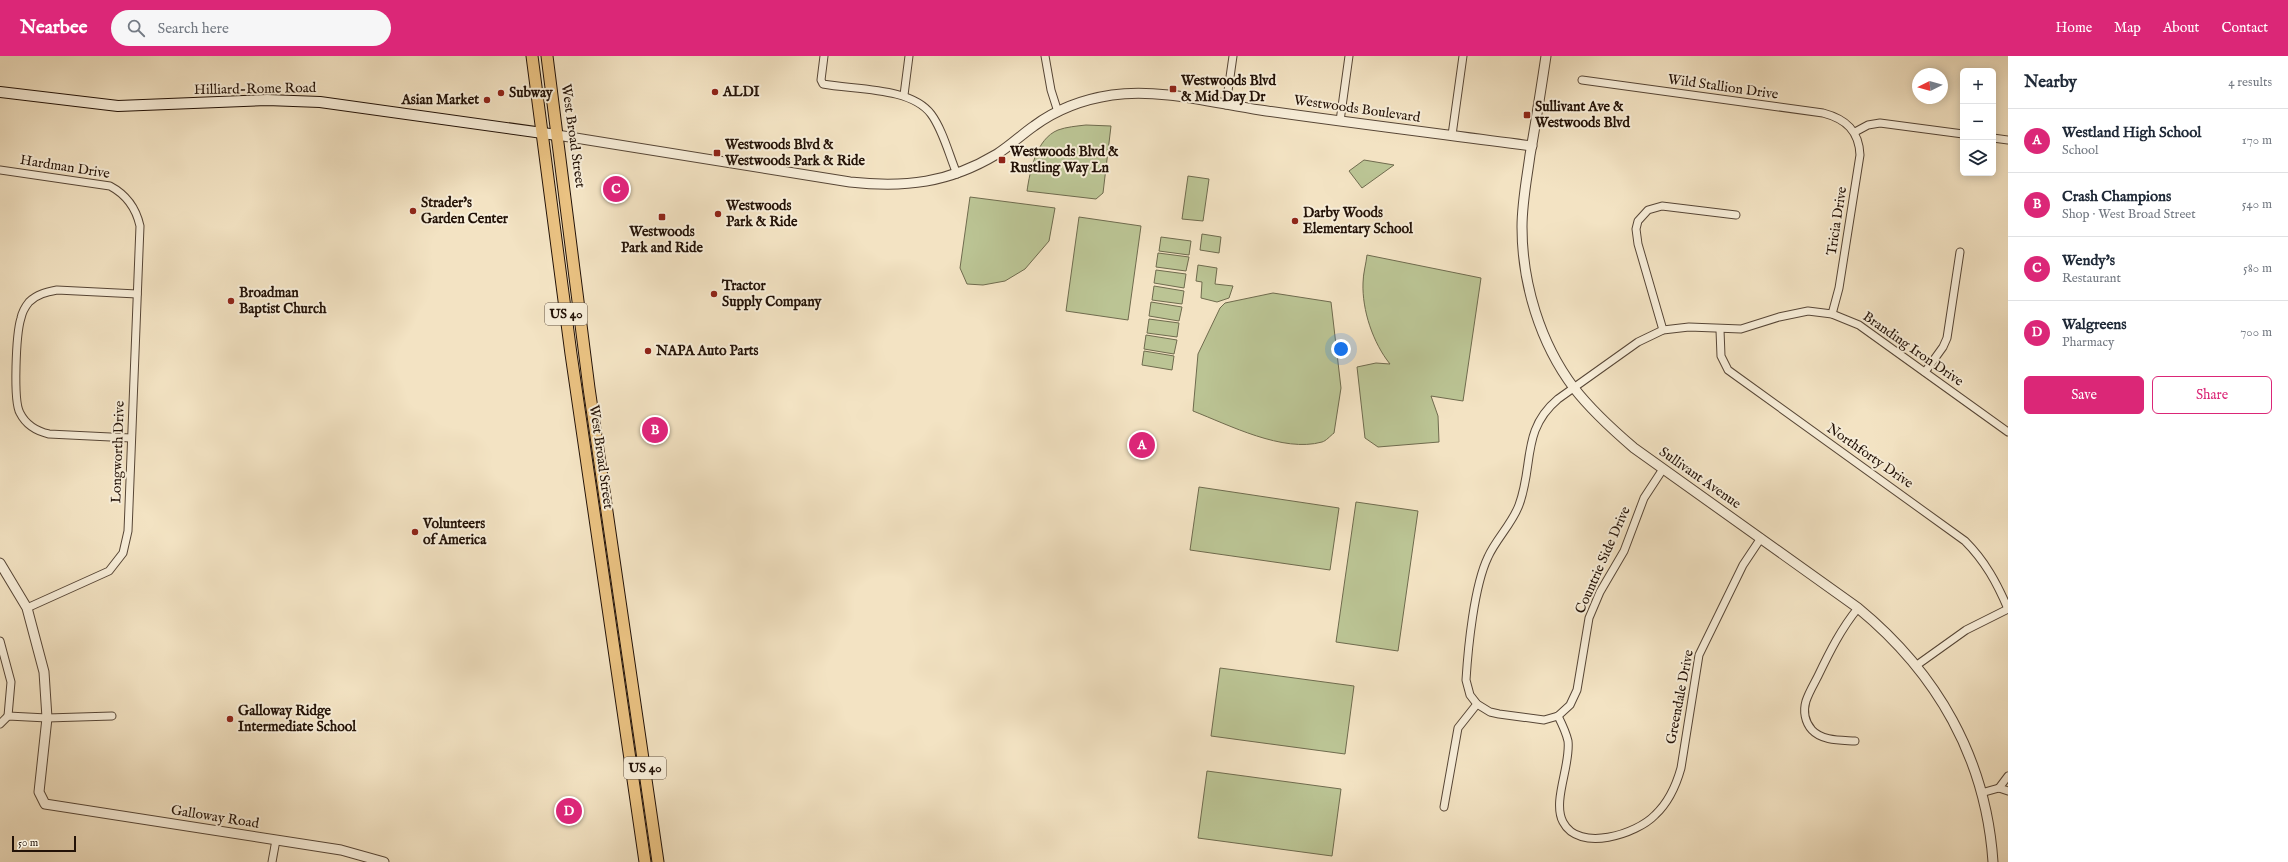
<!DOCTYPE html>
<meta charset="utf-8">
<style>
:root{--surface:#fff;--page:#f6f6f7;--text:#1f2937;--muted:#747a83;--line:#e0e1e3;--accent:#db2777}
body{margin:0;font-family:"IM FELL English",serif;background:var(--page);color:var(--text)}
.controls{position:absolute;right:12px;top:12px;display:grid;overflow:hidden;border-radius:6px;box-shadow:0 2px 10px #0003}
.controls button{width:36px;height:36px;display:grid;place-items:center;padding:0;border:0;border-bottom:1px solid var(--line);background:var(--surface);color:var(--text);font:20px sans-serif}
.compass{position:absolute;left:1912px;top:12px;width:36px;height:36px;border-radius:50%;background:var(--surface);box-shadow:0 2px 10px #0003;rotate:265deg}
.scale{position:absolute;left:12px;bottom:10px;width:64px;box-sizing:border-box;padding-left:4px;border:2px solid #231207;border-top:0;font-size:11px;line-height:14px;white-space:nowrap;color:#231207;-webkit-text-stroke:3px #f7edd8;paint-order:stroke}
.you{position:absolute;left:1341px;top:293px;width:14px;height:14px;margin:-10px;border:3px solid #fff;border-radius:50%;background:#1a73e8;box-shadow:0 0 0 6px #1a73e833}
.badge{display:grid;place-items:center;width:26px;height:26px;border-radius:50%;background:var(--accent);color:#fff;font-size:13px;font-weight:700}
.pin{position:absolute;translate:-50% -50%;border:2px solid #fff;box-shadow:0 1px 4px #0006}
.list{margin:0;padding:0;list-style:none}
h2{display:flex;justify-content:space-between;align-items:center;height:52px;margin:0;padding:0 16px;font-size:17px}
h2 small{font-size:13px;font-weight:400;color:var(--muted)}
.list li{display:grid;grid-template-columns:26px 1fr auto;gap:12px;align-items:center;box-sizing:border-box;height:64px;padding:0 16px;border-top:1px solid var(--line)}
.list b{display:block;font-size:15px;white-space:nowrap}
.list p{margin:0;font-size:13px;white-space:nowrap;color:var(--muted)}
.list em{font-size:13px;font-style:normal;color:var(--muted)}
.actions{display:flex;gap:8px;padding:12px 16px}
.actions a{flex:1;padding:9px 0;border:1px solid var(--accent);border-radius:6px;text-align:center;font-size:14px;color:var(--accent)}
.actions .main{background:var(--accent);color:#fff}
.icon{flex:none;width:22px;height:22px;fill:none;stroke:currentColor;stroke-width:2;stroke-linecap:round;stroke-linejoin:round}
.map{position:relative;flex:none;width:2008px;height:806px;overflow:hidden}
header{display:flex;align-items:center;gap:24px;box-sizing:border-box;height:56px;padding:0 20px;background:var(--accent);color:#fff}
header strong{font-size:19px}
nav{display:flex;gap:22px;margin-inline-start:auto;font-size:14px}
.search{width:280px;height:36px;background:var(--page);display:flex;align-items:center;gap:10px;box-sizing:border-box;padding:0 14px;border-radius:22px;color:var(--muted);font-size:15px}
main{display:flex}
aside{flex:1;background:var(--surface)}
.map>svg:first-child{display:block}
.green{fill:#bbc494;stroke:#6f6b4e}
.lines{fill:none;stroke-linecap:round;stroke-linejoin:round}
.minor-casing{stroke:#574636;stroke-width:9}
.tertiary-casing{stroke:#574636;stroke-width:11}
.secondary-casing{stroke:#231207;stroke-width:12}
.primary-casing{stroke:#231207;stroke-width:13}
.minor{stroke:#f7edd8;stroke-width:7}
.tertiary{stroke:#f7edd8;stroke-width:9}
.secondary{stroke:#f7edd8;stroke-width:10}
.primary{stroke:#eac282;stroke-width:11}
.poi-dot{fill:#8f2418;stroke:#f7edd8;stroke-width:1.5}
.labels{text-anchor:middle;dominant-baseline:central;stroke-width:4;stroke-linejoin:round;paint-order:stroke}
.shield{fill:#f7edd8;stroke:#635446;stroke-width:1}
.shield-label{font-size:13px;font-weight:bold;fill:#231207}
.poi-label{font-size:14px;font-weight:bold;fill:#231207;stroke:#f7edd8;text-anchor:start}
.street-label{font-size:14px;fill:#231207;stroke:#f7edd8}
</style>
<header>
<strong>Nearbee</strong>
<div class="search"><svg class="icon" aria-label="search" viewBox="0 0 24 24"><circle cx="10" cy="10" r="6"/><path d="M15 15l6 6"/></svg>Search here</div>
<nav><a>Home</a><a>Map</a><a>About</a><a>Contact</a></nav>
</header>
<main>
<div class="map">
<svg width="2008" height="806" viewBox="0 0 2008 806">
<rect width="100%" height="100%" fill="#f3e3c3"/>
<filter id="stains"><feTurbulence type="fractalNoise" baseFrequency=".005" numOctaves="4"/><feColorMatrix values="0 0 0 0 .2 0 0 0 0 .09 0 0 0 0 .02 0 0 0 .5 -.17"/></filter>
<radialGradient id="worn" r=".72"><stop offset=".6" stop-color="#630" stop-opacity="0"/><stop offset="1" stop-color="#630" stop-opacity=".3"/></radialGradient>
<!-- green -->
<g class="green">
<path d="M1086,69l25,1 -8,67 -7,6 -69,-8c3,-20 9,-52 31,-61 8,-3 19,-4 28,-5z"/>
<polygon points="1364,104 1394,109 1362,132 1349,115"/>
<polygon points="1188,120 1209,123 1203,165 1182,163"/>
<polygon points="970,141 1055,152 1049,185 1025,213 1005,225 983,229 967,228 960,212"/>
<polygon points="1079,161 1141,170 1128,264 1066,255"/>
<polygon points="1202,178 1221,181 1219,197 1200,194"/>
<polygon points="1161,181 1191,185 1189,199 1159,195"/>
<polygon points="1158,197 1189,201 1186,215 1156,211"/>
<path d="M1367,199l114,23 -18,123 -32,-5 7,20 1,26 -61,5 -13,-9 -8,-71 19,-4 14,1c-17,-21 -28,-54 -27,-81 0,-9 3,-19 4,-28z"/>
<polygon points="1198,209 1217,212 1215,228 1233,230 1229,242 1217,246 1201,242 1202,226 1196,225"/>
<polygon points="1156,214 1186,218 1184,232 1154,227"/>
<polygon points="1154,230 1184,235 1182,248 1152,244"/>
<path d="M1273,237l58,9 10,86 -7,45c-4,3 -8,8 -12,9 -39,11 -93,-17 -129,-31l5,-57 22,-46 5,-5z"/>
<polygon points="1151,246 1182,251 1179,265 1149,260"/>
<polygon points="1149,263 1179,267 1177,281 1147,277"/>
<polygon points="1146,279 1177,284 1174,298 1144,293"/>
<polygon points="1144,295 1174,300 1172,314 1142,309"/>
<polygon points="1199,431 1339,452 1330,514 1190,494"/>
<polygon points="1356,446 1418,455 1398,595 1336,586"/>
<polygon points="1220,612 1354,630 1345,698 1211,680"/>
<polygon points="1207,715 1341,733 1332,800 1198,782"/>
</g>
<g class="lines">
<defs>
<g id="minor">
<path d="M824,0l-3,24 2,4c32,6 88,3 108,30 12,16 18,41 26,60"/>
<polyline points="1045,0 1051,34 1058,56"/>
<path d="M1582,24l241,33c23,6 36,18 37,42l-21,133 -7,26"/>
<polyline points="904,39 909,0"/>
<polyline points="1226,49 1233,0"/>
<polyline points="1340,65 1349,0"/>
<polyline points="1855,76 1868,69 1880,67 1963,78"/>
<polyline points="1452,79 1463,0"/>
<polyline points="1993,82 2008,84"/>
<path d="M0,114l110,16c17,9 26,22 30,40l-12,305 -5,22 -14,18 -82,37"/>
<polyline points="1663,274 1638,188 1636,173 1638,165 1648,154 1662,150 1736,159"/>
<path d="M1720,274l1,26 7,14 237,171c20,20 32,42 43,68"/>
<polyline points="1925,316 1943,291 1947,282 1960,196"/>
<path d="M131,382l-82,-4c-13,-3 -23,-9 -29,-21 -7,-12 -4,-79 1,-95 1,-5 4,-11 8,-16 8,-8 18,-10 28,-12l80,4"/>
<path d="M1663,413l-19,29 -20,53 -24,41 -11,26 -12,72 -7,15 -12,11 -14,4 -45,-6 -9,-2 -13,-8 -7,-9 -4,-15c2,-32 8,-94 22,-123 8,-18 24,-33 31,-52 15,-40 2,-75 39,-106l80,-57 25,-12 26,-3 52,2 38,-12 29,-6 24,3 27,11 149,107"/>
<polyline points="0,585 11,626 8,660"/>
<polyline points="1917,609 1966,574 2008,553"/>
<path d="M1558,660c4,8 8,16 10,25 3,24 -16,60 -5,81 16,31 74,12 92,-7 14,-13 21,-29 26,-47l18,-113 44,-90 18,-27"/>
<polyline points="0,668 8,660 47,662 112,660"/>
<path d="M1855,685c-14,-1 -33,0 -43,-11 -7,-8 -9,-19 -6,-29 3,-9 8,-17 12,-25 12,-25 23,-47 40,-68"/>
<polyline points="1999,732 2008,720"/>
<polyline points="1981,737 1999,732 2008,735"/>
<polyline points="1444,751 1458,672 1477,648"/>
<polyline points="272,806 276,784"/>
</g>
<g id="tertiary">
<path d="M1546,0c-5,33 -10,66 -16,99 -3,23 -8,47 -8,72 0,56 18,116 52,161 17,22 39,42 60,60l224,160c79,65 128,150 135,254"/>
<path d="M557,79l293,47c55,6 99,1 147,-28 13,-8 24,-19 37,-28 23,-17 51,-27 78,-31 47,-7 102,8 148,15 91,13 181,24 272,36"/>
<polyline points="0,507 27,552 44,616 47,662 39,736 45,748 341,794 384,806"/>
</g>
<polyline id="secondary" points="0,36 118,50 267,44 320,46 557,79"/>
<g id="primary">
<polyline points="532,0 571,298 645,806"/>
<polyline points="547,0 589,332 658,806"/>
</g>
</defs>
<!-- minor casing -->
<use href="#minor" class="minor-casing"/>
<!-- tertiary casing -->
<use href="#tertiary" class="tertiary-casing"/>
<!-- secondary casing -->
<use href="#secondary" class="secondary-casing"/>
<!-- primary casing -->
<use href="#primary" class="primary-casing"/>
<!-- minor -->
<use href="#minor" class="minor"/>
<!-- tertiary -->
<use href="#tertiary" class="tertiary"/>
<!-- secondary -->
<use href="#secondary" class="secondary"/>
<!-- primary -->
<use href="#primary" class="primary"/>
</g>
<!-- markers -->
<g class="poi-dot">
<rect x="1169" y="29" width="8" height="8" rx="2"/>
<circle cx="715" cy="36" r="4"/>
<circle cx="501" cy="37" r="4"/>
<circle cx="487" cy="44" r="4"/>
<rect x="1523" y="55" width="8" height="8" rx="2"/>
<rect x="713" y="93" width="8" height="8" rx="2"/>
<rect x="998" y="100" width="8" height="8" rx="2"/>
<circle cx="413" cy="155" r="4"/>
<circle cx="718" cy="158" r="4"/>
<rect x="658" y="157" width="8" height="8" rx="2"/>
<circle cx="1295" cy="165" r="4"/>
<circle cx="714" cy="238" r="4"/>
<circle cx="231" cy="245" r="4"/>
<circle cx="648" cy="295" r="4"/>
<circle cx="415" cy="476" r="4"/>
<circle cx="230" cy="663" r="4"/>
</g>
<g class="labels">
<!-- shield labels -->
<g class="shield">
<rect x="545" y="247" width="42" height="22" rx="3"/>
<rect x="624" y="701" width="42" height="22" rx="3"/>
</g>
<g class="shield-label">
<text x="566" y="258">US 40</text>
<text x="645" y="712">US 40</text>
</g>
<!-- poi labels -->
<g class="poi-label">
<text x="1181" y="25">Westwoods Blvd<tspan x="1181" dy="16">&amp; Mid Day Dr</tspan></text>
<text x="723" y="36">ALDI</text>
<text x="509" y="37">Subway</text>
<text x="479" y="44" text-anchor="end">Asian Market</text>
<text x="1535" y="51">Sullivant Ave &amp;<tspan x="1535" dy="16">Westwoods Blvd</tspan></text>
<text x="725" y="89">Westwoods Blvd &amp;<tspan x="725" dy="16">Westwoods Park &amp; Ride</tspan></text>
<text x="1010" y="96">Westwoods Blvd &amp;<tspan x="1010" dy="16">Rustling Way Ln</tspan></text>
<text x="421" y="147">Strader's<tspan x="421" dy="16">Garden Center</tspan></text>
<text x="726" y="150">Westwoods<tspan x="726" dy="16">Park &amp; Ride</tspan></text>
<text x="1303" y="157">Darby Woods<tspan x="1303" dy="16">Elementary School</tspan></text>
<text x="662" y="176" text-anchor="middle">Westwoods<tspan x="662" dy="16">Park and Ride</tspan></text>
<text x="722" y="230">Tractor<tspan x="722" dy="16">Supply Company</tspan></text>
<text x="239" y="237">Broadman<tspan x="239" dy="16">Baptist Church</tspan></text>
<text x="656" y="295">NAPA Auto Parts</text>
<text x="423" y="468">Volunteers<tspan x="423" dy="16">of America</tspan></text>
<text x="238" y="655">Galloway Ridge<tspan x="238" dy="16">Intermediate School</tspan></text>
</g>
<!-- street labels -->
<g class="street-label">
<text transform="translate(1723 31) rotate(8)">Wild Stallion Drive</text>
<text transform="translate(255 33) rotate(-1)">Hilliard-Rome Road</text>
<text transform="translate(1357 53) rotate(8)">Westwoods Boulevard</text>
<text transform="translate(573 80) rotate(82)">West Broad Street</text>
<text transform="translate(65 111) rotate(9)">Hardman Drive</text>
<text transform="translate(1837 165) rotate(-81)">Tricia Drive</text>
<text transform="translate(1913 293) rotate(35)">Branding Iron Drive</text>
<text transform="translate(118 396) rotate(-88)">Longworth Drive</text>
<text transform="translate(1870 400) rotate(35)">Northforty Drive</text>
<text transform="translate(601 401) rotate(82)">West Broad Street</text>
<text transform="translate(1700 422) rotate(35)">Sullivant Avenue</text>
<text transform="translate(1603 504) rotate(-66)">Countrie Side Drive</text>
<text transform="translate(1680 641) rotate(-79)">Greendale Drive</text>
<text transform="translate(215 761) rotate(9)">Galloway Road</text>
</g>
</g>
<rect width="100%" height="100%" filter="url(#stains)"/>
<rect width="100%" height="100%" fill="url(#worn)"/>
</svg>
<div class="controls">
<button>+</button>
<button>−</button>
<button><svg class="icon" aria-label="layers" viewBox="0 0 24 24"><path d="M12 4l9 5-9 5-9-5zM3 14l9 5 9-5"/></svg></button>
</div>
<svg class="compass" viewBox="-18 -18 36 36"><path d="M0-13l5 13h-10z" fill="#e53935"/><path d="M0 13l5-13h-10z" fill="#747a83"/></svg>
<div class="scale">50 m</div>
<div class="you"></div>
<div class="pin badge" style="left:1142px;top:389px">A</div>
<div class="pin badge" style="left:655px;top:374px">B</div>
<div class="pin badge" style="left:616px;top:133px">C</div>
<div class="pin badge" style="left:569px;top:755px">D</div>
</div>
<aside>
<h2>Nearby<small>4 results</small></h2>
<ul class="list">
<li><span class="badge">A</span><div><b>Westland High School</b><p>School</p></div><em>170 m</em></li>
<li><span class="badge">B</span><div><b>Crash Champions</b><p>Shop · West Broad Street</p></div><em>540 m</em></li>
<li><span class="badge">C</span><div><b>Wendy's</b><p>Restaurant</p></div><em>580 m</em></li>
<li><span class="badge">D</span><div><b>Walgreens</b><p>Pharmacy</p></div><em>700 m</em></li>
</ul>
<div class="actions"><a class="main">Save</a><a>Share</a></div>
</aside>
</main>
